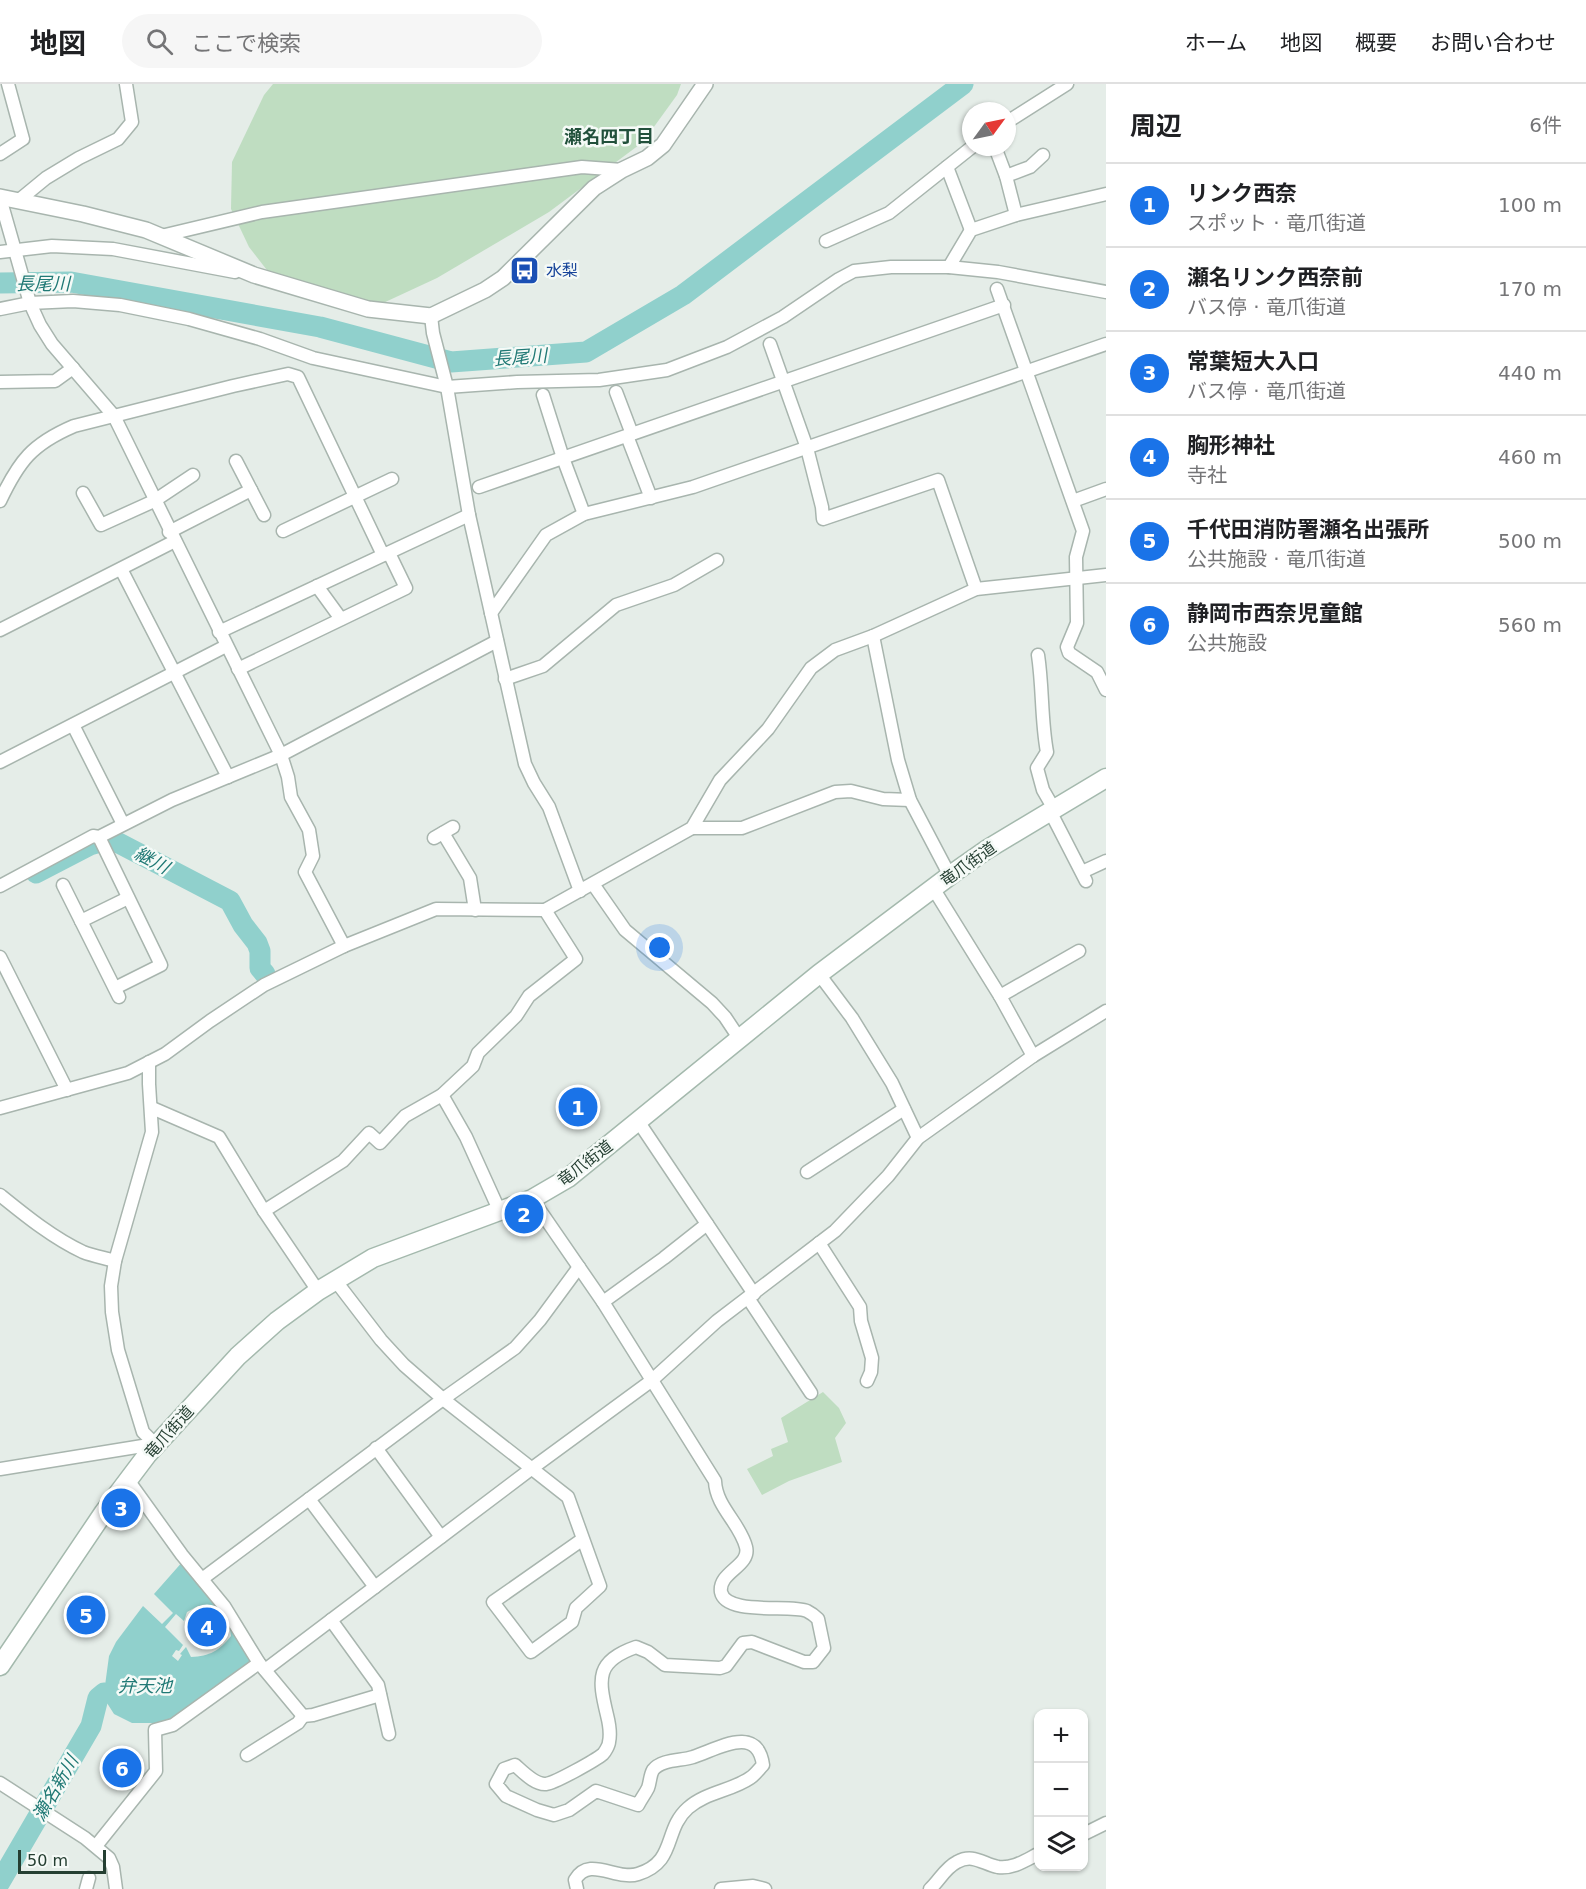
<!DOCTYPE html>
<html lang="ja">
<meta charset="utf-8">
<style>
:root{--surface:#fff;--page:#f6f6f6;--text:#202124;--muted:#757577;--line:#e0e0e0;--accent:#1a73e8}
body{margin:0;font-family:"DejaVu Sans","Noto Sans JP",sans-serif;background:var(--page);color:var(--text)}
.controls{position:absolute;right:18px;bottom:18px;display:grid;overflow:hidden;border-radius:12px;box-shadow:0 2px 4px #0004}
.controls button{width:54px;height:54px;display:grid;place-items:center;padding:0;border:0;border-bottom:2px solid var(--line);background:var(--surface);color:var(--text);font:30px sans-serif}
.compass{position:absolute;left:962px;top:18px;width:54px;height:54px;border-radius:50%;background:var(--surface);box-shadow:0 2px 4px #0004;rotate:57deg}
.scale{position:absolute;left:18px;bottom:15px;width:88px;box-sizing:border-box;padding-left:6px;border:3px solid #253f32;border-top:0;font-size:16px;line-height:21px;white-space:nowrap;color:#253f32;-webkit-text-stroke:4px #f5faf7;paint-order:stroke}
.you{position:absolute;left:660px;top:864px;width:21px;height:21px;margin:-15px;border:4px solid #fff;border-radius:50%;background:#1a73e8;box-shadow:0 0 0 9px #1a73e833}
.badge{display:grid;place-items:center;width:39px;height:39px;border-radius:50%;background:var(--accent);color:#fff;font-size:20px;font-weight:700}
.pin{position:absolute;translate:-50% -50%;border:3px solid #fff;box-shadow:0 2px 6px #0006}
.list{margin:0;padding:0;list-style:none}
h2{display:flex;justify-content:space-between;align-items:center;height:78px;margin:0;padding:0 24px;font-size:26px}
h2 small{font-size:20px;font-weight:400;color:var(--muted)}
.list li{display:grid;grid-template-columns:39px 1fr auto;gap:18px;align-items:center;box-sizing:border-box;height:84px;padding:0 24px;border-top:2px solid var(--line)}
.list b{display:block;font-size:22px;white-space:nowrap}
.list p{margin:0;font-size:20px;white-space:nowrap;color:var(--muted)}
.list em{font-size:20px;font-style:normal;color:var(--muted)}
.icon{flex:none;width:33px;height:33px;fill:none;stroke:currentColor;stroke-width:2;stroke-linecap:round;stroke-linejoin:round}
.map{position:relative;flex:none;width:1106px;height:1805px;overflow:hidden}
header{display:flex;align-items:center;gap:36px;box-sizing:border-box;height:84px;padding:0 30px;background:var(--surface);border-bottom:2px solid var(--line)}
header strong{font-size:28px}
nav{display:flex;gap:33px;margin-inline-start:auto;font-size:21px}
.search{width:420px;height:54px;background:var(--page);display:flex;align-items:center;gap:15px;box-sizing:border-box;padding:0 21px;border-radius:33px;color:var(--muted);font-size:22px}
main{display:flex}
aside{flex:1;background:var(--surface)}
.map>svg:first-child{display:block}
.green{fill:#bfddc1}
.water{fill:#90d0cc;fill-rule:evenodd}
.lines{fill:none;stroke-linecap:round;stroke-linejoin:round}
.river{stroke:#90d0cc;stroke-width:21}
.minor-casing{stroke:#a8b5ae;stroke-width:15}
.tertiary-casing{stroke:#a8b5ae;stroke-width:18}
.secondary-casing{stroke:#a4b9ad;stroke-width:21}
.minor{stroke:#fff;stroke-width:12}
.tertiary{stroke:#fff;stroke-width:15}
.secondary{stroke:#fff;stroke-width:18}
.labels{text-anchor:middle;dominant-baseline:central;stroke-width:5;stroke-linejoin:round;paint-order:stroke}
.transit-label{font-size:16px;fill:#164399;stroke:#f5faf7;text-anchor:start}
.street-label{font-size:16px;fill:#253f32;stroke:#f5faf7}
.neighbourhood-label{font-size:18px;font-weight:bold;fill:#21503b;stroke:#f5faf7}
.water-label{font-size:18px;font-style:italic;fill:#207975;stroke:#f5faf7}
</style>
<header>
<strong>地図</strong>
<div class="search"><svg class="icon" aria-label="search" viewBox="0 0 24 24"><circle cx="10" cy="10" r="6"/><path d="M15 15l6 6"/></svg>ここで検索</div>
<nav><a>ホーム</a><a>地図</a><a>概要</a><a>お問い合わせ</a></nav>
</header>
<main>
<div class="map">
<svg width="1106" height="1805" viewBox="0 0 1106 1805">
<rect width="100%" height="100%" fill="#e5ede8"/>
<!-- green -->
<g class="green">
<polygon points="273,0 681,0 677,11 643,58 549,128 437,194 381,220 332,209 270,190 249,163 231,125 232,78 264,11"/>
<polygon points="823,1308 839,1324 846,1339 835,1354 842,1378 789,1397 762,1411 747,1385 773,1372 771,1365 788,1358 781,1334"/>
</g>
<!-- water -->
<path class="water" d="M184,1476l3,3 68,98 -90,62h-33l-18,-9 -7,-11 -3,-10 5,-37 7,-14 27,-36 19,18 11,-11 -19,-19zM198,1522h14l18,23 1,7c-12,15 -21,20 -40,21l-5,-10 -6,7 2,1 -4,6 -6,-5 4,-6 3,1 4,-6 -18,-18 11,-13 8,7 3,-9z"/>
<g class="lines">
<!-- river -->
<g class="river">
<polyline points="0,199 71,198 320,243 451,278 586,268 683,211 963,0"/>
<polyline points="36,789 90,761 111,755 230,817 243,841 257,859 260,867 260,884 265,890"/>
<polyline points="0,1798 91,1642 98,1614 104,1609"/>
</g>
<defs>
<g id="minor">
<polyline points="1007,38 1067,0"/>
<polyline points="995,63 1006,92 1016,131"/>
<polyline points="0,70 23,55 8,0"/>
<polyline points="947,83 971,146"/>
<polyline points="1006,92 1030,83 1043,71"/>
<polyline points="0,114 30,219 40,241 52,260 114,332 281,671 288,693 291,713 309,746 313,772 305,788 344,862"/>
<polyline points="18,117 46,94 79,74 118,55 132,38 126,0"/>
<polyline points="161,152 262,128 582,83 622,86"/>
<polyline points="826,157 889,129 972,63"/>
<polyline points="0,168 52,162 113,165 235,188"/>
<polyline points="949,183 971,146 1016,131 1106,110"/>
<polyline points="997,205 1083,447 1076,473 1077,539 1067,563 1069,569 1097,588 1106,606"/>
<polyline points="0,225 30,219 73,217 120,221 189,235 260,255 313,274 447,303 517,298 599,296 667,286 727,263 783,233 839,195 854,187 891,183 949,183 998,188 1106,208"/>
<polyline points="431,232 433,249 447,303 469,431 525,680 534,699 549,723 580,807"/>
<polyline points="770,260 807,364 822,423 823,435 938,396 976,505"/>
<polyline points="0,298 55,297 73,284"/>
<polyline points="616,308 632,350"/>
<polyline points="543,311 563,374 584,430"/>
<polyline points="627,352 651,414"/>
<polyline points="236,377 264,431"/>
<polyline points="479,403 1004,221"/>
<polyline points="83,409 101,441 154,417 193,391"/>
<path d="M0,417c19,-40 32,-57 74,-75l159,-40 55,-12 10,3 85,178"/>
<polyline points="1073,417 1106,405"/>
<polyline points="283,447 392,395"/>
<polyline points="169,448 251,406"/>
<polyline points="121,485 228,693"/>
<polyline points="317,502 341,535"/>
<polyline points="491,529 546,451 584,430 693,403 1106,260"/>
<polyline points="0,546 175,457"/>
<polyline points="219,548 469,431"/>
<polyline points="873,552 898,676 910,716 950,792"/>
<path d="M1038,571c5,33 3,65 9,97l-10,16 6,22 11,19"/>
<polyline points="238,585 406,504 389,469"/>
<polyline points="505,595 543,582 616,521 674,501 717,476"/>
<polyline points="73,641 123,740"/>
<polyline points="0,678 226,562"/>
<polyline points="1050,727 1086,797"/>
<polyline points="692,744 742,744 835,708 851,707 883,715 910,716"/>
<polyline points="443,749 470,794 475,826"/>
<polyline points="99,753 161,881 115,904"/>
<polyline points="434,754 453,743"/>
<polyline points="1082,788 1106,777"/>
<polyline points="593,800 625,846 712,919 725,933 739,954"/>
<polyline points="63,801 119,913"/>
<polyline points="0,802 93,752 99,753 172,716 281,671 497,557"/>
<polyline points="81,837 128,814"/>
<polyline points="0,873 67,1006"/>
<polyline points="819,890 852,934 892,999 918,1054"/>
<polyline points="1000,912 1079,867"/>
<polyline points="1033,972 1106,927"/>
<polyline points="442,1011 466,1053 500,1128"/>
<polyline points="0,1024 128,989 165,970 210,937 264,901 344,862 436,825 545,826 692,744 720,696 768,645 811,584 835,566 873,552 976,505 1106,491"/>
<polyline points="152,1024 219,1053 264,1127 318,1207"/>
<polyline points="638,1037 754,1210"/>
<polyline points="807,1088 904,1025"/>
<path d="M0,1111c26,21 53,43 83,57 10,4 22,6 32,9"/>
<path d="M532,1115l71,103 112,179c1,26 25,42 31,66 5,19 -28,25 -25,45 5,24 70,12 86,19 4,2 8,5 11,8l6,29 -11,14h-9l-52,-20 -9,1 -17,23 -6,2 -55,-3 -17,-13 -12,-5c-40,14 -38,31 -29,68 2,8 4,18 2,27 0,3 -4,10 -6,12 -7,6 -48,29 -57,30 -11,1 -23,-12 -31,-19l-11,4 -8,15 10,12 31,14 17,5 15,-5 27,-19 42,14c3,-6 7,-11 10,-17 2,-5 2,-13 5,-18 9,-11 28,-9 40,-13 23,-7 64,-34 70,8 -4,4 -8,10 -13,13 -19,13 -44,14 -62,30 -25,22 -11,54 -50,66 -22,7 -49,-19 -63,6l2,9"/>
<polyline points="264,1127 343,1077 369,1049 380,1059 405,1032 442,1011 473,982 478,969 516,932 529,912 576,875 545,826"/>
<polyline points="819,1159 860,1223 861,1237 872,1274 871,1288 867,1297"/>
<polyline points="335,1196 381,1256 404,1281 443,1315 568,1413 600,1502 576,1524 572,1538 531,1568 493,1518 583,1455"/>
<polyline points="748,1214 811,1309"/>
<polyline points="603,1218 664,1174 707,1140"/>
<polyline points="376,1364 441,1453"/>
<polyline points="0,1385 155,1360 143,1348 118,1266 112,1228 111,1202 115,1177 152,1048 149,1000 149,978"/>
<polyline points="128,1396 182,1471 224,1522 259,1579 303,1632"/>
<polyline points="309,1415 375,1503"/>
<polyline points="202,1495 443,1315 515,1264 540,1236 579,1183"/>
<polyline points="331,1536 378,1601 389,1650"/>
<polyline points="265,1586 531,1385 651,1297 717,1237 835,1147 888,1092 918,1054 1033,972 1000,912 933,804"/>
<polyline points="303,1632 313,1631 380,1611"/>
<polyline points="247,1671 298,1639 303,1632"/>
<polyline points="0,1699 85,1754 109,1774 113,1783 116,1805"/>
<polyline points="1084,1750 1106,1739"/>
<polyline points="96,1762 156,1687 155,1646 173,1641 259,1579"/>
<polyline points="86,1805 89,1794"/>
<polyline points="721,1805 753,1802 765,1805"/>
<path d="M930,1805c9,-8 15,-21 27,-27 16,-9 26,2 41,5 15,2 28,-7 40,-13"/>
</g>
<polyline id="tertiary" points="0,113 83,130 146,146 254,191 368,225 431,232 485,206 503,194 594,104 622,86 647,74 663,61 705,0"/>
<polyline id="secondary" points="0,1582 104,1428 147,1371 238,1272 277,1237 318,1207 373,1174 532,1115 568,1094 819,890 956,787 986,766 1106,694"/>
</defs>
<!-- minor casing -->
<use href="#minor" class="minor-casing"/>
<!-- tertiary casing -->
<use href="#tertiary" class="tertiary-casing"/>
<!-- secondary casing -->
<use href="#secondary" class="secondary-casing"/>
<!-- minor -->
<use href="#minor" class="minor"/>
<!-- tertiary -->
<use href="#tertiary" class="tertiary"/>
<!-- secondary -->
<use href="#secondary" class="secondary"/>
</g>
<!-- icons -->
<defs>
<symbol id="bus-square" viewBox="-11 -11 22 22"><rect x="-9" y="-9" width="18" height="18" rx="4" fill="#1a4fb4" stroke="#f5faf7"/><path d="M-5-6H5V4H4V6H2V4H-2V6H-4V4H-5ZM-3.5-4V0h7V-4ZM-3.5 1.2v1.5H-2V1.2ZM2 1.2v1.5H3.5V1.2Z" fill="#fff"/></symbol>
</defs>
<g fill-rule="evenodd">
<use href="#bus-square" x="508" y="170" width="33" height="33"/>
</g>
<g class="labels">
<!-- transit labels -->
<g class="transit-label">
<text x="546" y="186">水梨</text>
</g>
<!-- street labels -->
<g class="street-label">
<text transform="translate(968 780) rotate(-35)">竜爪街道</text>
<text transform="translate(585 1079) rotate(-37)">竜爪街道</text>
<text transform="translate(169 1348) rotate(-48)">竜爪街道</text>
</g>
<!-- neighbourhood labels -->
<g class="neighbourhood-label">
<text x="609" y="52">瀬名四丁目</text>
</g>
<!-- water labels -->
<g class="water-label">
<text x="43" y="199">長尾川</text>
<text transform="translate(520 273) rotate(-4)">長尾川</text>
<text transform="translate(152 776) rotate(28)">継川</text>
<text x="145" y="1601">弁天池</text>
<text transform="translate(55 1704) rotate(-60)">瀬名新川</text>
</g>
</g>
</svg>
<div class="controls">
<button>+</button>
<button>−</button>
<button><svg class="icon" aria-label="layers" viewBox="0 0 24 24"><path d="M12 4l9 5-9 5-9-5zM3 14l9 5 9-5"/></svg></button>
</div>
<svg class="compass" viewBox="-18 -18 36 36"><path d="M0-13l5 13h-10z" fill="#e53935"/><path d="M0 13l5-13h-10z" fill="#757577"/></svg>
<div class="scale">50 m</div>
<div class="you"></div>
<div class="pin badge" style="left:578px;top:1023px">1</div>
<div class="pin badge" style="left:524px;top:1130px">2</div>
<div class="pin badge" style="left:121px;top:1424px">3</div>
<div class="pin badge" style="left:207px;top:1543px">4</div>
<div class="pin badge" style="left:86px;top:1531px">5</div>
<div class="pin badge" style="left:122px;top:1684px">6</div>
</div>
<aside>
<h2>周辺<small>6件</small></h2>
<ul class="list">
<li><span class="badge">1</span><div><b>リンク西奈</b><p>スポット · 竜爪街道</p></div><em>100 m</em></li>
<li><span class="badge">2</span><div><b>瀬名リンク西奈前</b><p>バス停 · 竜爪街道</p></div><em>170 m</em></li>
<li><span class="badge">3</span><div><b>常葉短大入口</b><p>バス停 · 竜爪街道</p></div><em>440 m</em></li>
<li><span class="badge">4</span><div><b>胸形神社</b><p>寺社</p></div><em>460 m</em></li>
<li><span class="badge">5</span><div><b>千代田消防署瀬名出張所</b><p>公共施設 · 竜爪街道</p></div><em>500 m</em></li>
<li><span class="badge">6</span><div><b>静岡市西奈児童館</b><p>公共施設</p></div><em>560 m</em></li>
</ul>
</aside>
</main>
